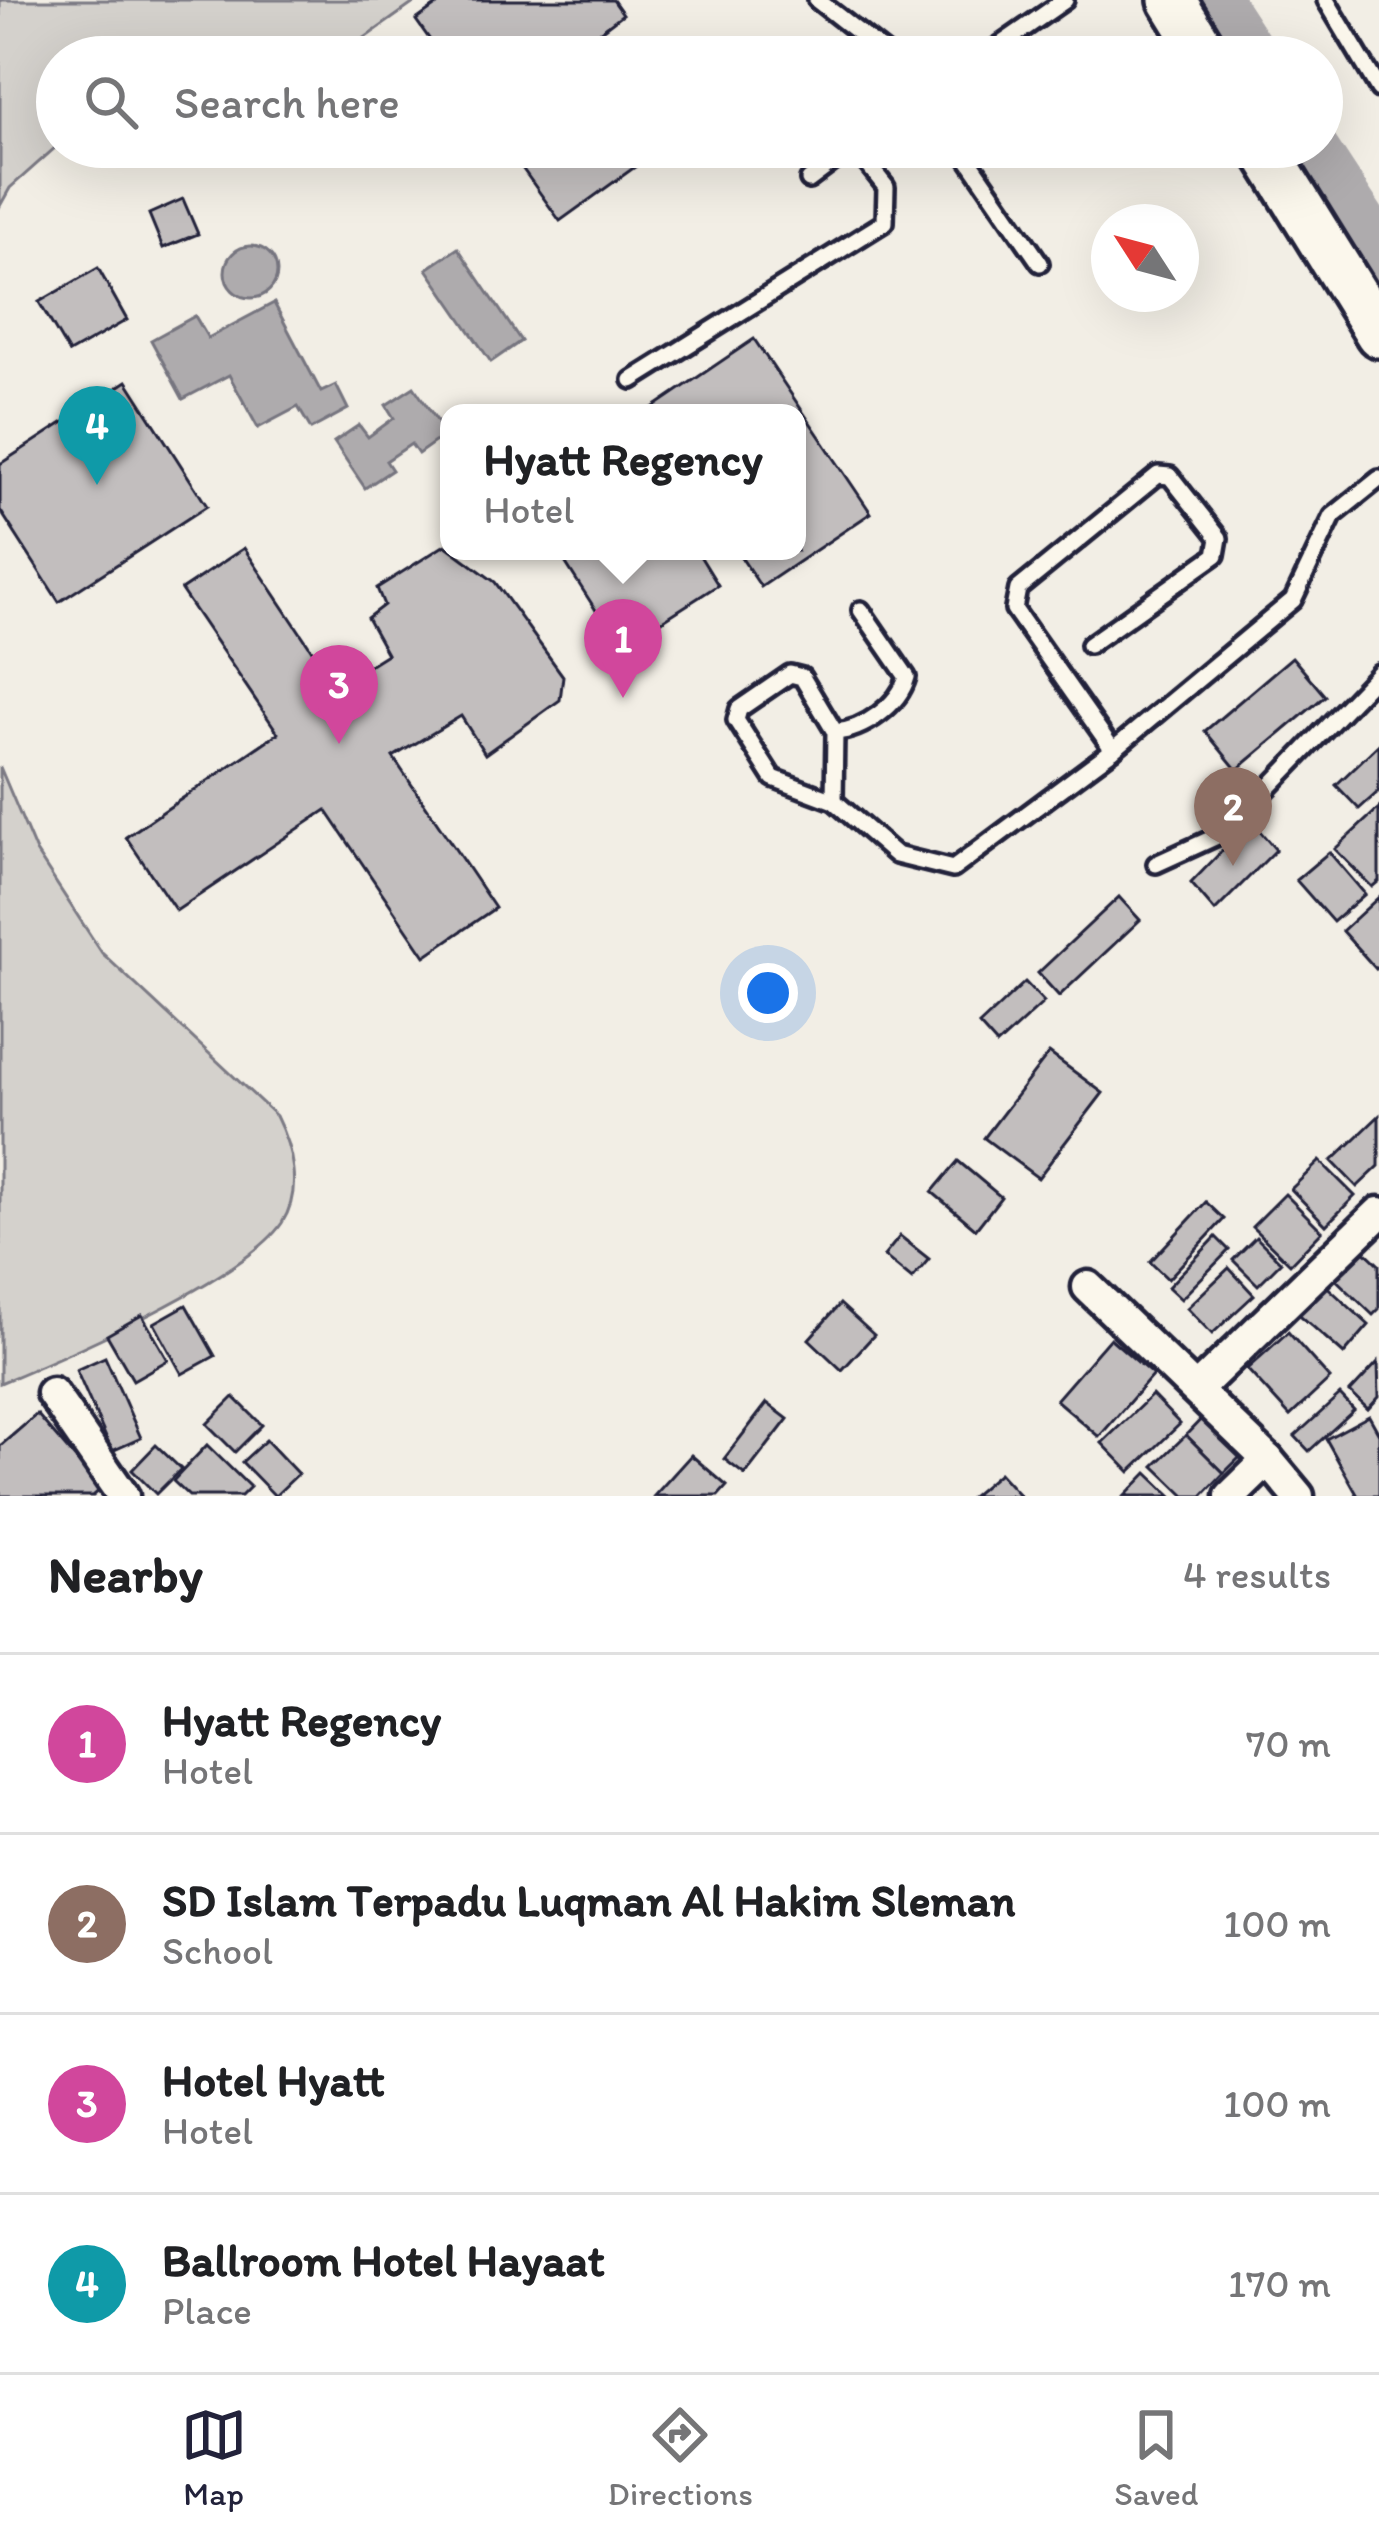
<!DOCTYPE html>
<style>
:root{--surface:#fff;--page:#f6f6f6;--text:#202124;--muted:#757577;--line:#e0e0e0;--accent:#22223b}
body{margin:0;font-family:Itim,sans-serif;background:var(--page);color:var(--text)}
.compass{position:absolute;left:1091px;top:204px;width:108px;height:108px;border-radius:50%;background:var(--surface);box-shadow:0 12px 48px #0002;rotate:306deg}
.you{position:absolute;left:768px;top:993px;width:42px;height:42px;margin:-30px;border:9px solid #fff;border-radius:50%;background:#1a73e8;box-shadow:0 0 0 18px #1a73e833}
.badge{display:grid;place-items:center;width:78px;height:78px;border-radius:50%;background:var(--accent);color:#fff;font-size:39px;font-weight:700}
.pin{position:absolute;translate:-50% -99px;filter:drop-shadow(0 3px 6px #0008)}
.pin::after{content:'';position:absolute;top:63px;width:42px;height:36px;background:inherit;clip-path:polygon(0 0,100% 0,50% 100%)}
.popup{position:absolute;left:440px;top:404px;width:366px;height:156px;box-sizing:border-box;display:grid;place-content:center;border-radius:24px;background:var(--surface);filter:drop-shadow(0 3px 9px #0005);font-size:39px;white-space:nowrap;color:var(--muted)}
.popup b{font-size:45px;color:var(--text)}
.popup::after{content:'';position:absolute;left:50%;top:100%;margin-left:-24px;border:24px solid transparent;border-top-color:var(--surface)}
.list{margin:0;padding:0;list-style:none}
h2{display:flex;justify-content:space-between;align-items:center;height:156px;margin:0;padding:0 48px;font-size:51px}
h2 small{font-size:39px;font-weight:400;color:var(--muted)}
.list li{display:grid;grid-template-columns:78px 1fr auto;gap:36px;align-items:center;box-sizing:border-box;height:180px;padding:0 48px;border-top:3px solid var(--line)}
.list b{display:block;font-size:45px;white-space:nowrap}
.list p{margin:0;font-size:39px;white-space:nowrap;color:var(--muted)}
.list em{font-size:39px;font-style:normal;color:var(--muted)}
.icon{flex:none;width:66px;height:66px;fill:none;stroke:currentColor;stroke-width:2;stroke-linecap:round;stroke-linejoin:round}
.map{position:relative;flex:none;width:1379px;height:1496px;overflow:hidden}
.search{position:absolute;background:var(--surface);box-shadow:0 12px 48px #0002;left:36px;right:36px;top:36px;height:132px;display:flex;align-items:center;gap:30px;box-sizing:border-box;padding:0 42px;border-radius:66px;color:var(--muted);font-size:45px}
.sheet{height:876px;background:var(--surface)}
nav{display:flex;justify-content:space-around;align-items:center;box-sizing:border-box;height:168px;border-top:3px solid var(--line);background:var(--surface);font-size:33px;color:var(--muted)}
nav a{display:grid;justify-items:center;gap:6px}
nav .on{color:var(--accent)}
.map>svg:first-child{display:block}
.green{fill:#d4d1cc;stroke:#7b7a84;stroke-width:3}
.water{fill:#aeabad;stroke:#76747f;stroke-width:3}
.lines{fill:none;stroke-linecap:round;stroke-linejoin:round}
.river{stroke:#aeabad;stroke-width:57}
.building{fill:#c2bebe;stroke:#22223b;stroke-width:3}
.service-casing{stroke:#22223b;stroke-width:24}
.minor-casing{stroke:#22223b;stroke-width:39}
.primary-casing{stroke:#22223b;stroke-width:54}
.service{stroke:#fbf7ec;stroke-width:15}
.minor{stroke:#fbf7ec;stroke-width:30}
.primary{stroke:#fbf7ec;stroke-width:45}
</style>
<div class="map">
<svg width="1379" height="1496" viewBox="0 0 1379 1496">
<rect width="100%" height="100%" fill="#f2eee5"/>
<filter id="ink" filterUnits="userSpaceOnUse"><feTurbulence type="fractalNoise" baseFrequency=".00833" numOctaves="2"/><feDisplacementMap in="SourceGraphic" scale="24" xChannelSelector="R" yChannelSelector="G"/><feConvolveMatrix kernelMatrix="1 2 1 2 8 2 1 2 1" color-interpolation-filters="sRGB"/></filter>
<g filter="url(#ink)">
<!-- green -->
<g class="green">
<polygon points="0,0 418,0 338,57 57,57 57,146 10,188 0,206"/>
<path d="M0,767l36,85 66,101 174,163c16,32 27,74 6,107 -37,55 -217,133 -282,160z"/>
</g>
<!-- water -->
<g class="water">
<circle cx="251" cy="272" r="26"/>
<polygon points="458,248 521,341 491,362 427,269"/>
<polygon points="274,303 321,392 336,385 348,409 311,429 298,407 258,428 229,375 183,399 151,340 195,316 208,338"/>
<polygon points="414,387 446,434 418,454 411,444 386,461 392,470 365,488 334,442 359,425 368,437 394,418 386,405"/>
</g>
<g class="lines">
<!-- river -->
<g class="river">
<polyline points="1212,0 1249,57"/>
<polyline points="1308,147 1379,255"/>
</g>
</g>
<!-- building -->
<g class="building">
<polygon points="444,0 613,0 623,14 582,45 591,57 442,57 416,20"/>
<polygon points="507,147 655,147 657,151 560,221"/>
<polygon points="183,199 198,234 163,248 149,214"/>
<polygon points="98,268 127,320 69,353 39,302"/>
<polygon points="754,339 871,513 761,587 737,551 797,551 797,413 645,413"/>
<polygon points="127,381 207,506 59,602 0,510 0,464"/>
<polygon points="445,545 495,582 563,676 560,700 485,754 461,716 393,757 495,908 425,956 326,810 176,911 126,837 278,733 181,590 244,548 336,686 387,654 367,618 384,605 377,588"/>
<polygon points="558,551 697,551 718,585 620,648"/>
<polygon points="1292,657 1325,696 1237,770 1205,731"/>
<polygon points="1379,744 1379,791 1359,809 1336,785"/>
<polygon points="1379,808 1379,881 1372,887 1335,849"/>
<polygon points="1251,821 1276,850 1215,911 1191,883"/>
<polygon points="1329,852 1365,894 1333,922 1296,880"/>
<polygon points="1119,897 1140,920 1059,996 1038,973"/>
<polygon points="1379,897 1379,966 1376,969 1342,931"/>
<polygon points="1025,982 1044,1002 997,1045 979,1025"/>
<polygon points="1049,1053 1103,1093 1038,1178 984,1138"/>
<polygon points="1379,1116 1379,1166 1357,1187 1332,1161"/>
<polygon points="958,1161 1001,1197 976,1229 932,1192"/>
<polygon points="1320,1161 1355,1196 1326,1225 1291,1189"/>
<polygon points="1285,1194 1322,1231 1290,1264 1252,1227"/>
<polygon points="1206,1202 1224,1219 1168,1279 1150,1262"/>
<polygon points="900,1236 929,1259 912,1279 884,1256"/>
<polygon points="1216,1237 1229,1250 1181,1299 1168,1287"/>
<polygon points="1256,1237 1281,1262 1258,1285 1233,1260"/>
<polygon points="1355,1242 1379,1265 1379,1309 1373,1315 1327,1271"/>
<polygon points="1229,1268 1254,1295 1212,1334 1187,1308"/>
<polygon points="1321,1281 1369,1325 1344,1354 1294,1310"/>
<polygon points="840,1304 874,1335 842,1370 809,1339"/>
<polygon points="186,1305 215,1356 182,1374 154,1323"/>
<polygon points="142,1315 168,1360 133,1380 107,1335"/>
<polygon points="1288,1332 1330,1379 1290,1416 1247,1369"/>
<polygon points="1110,1338 1153,1375 1099,1437 1056,1400"/>
<polygon points="105,1357 141,1438 112,1451 76,1370"/>
<polygon points="1378,1362 1379,1397 1368,1409 1350,1392"/>
<polygon points="1152,1395 1180,1424 1130,1472 1102,1443"/>
<polygon points="1340,1395 1354,1410 1309,1451 1295,1436"/>
<polygon points="234,1397 262,1425 235,1452 207,1424"/>
<polygon points="767,1403 788,1419 745,1475 724,1459"/>
<polygon points="1208,1412 1246,1451 1224,1473 1186,1435"/>
<polygon points="37,1414 101,1489 93,1496 0,1496 0,1446"/>
<polygon points="1369,1416 1379,1434 1379,1496 1358,1496 1326,1439"/>
<polygon points="1186,1435 1224,1473 1202,1496 1185,1496 1154,1466"/>
<polygon points="266,1440 298,1474 275,1496 242,1462"/>
<polygon points="156,1445 181,1469 156,1494 132,1470"/>
<polygon points="207,1445 250,1487 241,1496 189,1496 173,1481"/>
<polygon points="691,1455 727,1486 718,1496 654,1496"/>
<polygon points="999,1473 1020,1496 972,1496"/>
<polygon points="1147,1473 1171,1496 1125,1496"/>
</g>
<g class="lines">
<defs>
<g id="service">
<polyline points="817,0 890,57"/>
<polyline points="1326,0 1379,89"/>
<polyline points="983,57 1065,0"/>
<polyline points="960,147 1040,263"/>
<polyline points="809,180 853,147"/>
<polyline points="632,380 885,222 886,187 854,147"/>
<path d="M861,610l46,67c-8,28 -43,53 -72,55l-33,-55 -12,-3 -51,35 -3,11 37,58 61,23 62,54 57,14 160,-119 180,-150 40,-84 46,-37"/>
<polyline points="1089,645 1216,555 1219,538 1170,476 1158,475 1018,589 1014,609 1113,750"/>
<polyline points="834,801 835,732"/>
<polyline points="1156,864 1226,832 1379,673"/>
</g>
<g id="minor">
<polyline points="1088,1287 1268,1460 1298,1496"/>
<polyline points="1197,1389 1379,1213"/>
<polyline points="52,1393 123,1496"/>
<polyline points="1231,1496 1268,1460"/>
</g>
<g id="primary">
<polyline points="1172,0 1207,57"/>
<polyline points="1263,147 1379,334"/>
</g>
</defs>
<!-- service casing -->
<use href="#service" class="service-casing"/>
<!-- minor casing -->
<use href="#minor" class="minor-casing"/>
<!-- primary casing -->
<use href="#primary" class="primary-casing"/>
<!-- service -->
<use href="#service" class="service"/>
<!-- minor -->
<use href="#minor" class="minor"/>
<!-- primary -->
<use href="#primary" class="primary"/>
</g>
</g>
</svg>
<svg class="compass" viewBox="-18 -18 36 36"><path d="M0-13l5 13h-10z" fill="#e53935"/><path d="M0 13l5-13h-10z" fill="#757577"/></svg>
<div class="you"></div>
<div class="pin badge" style="left:623px;top:698px;background:#d1479c">1</div>
<div class="popup"><b>Hyatt Regency</b>Hotel</div>
<div class="pin badge" style="left:1233px;top:866px;background:#8d6e63">2</div>
<div class="pin badge" style="left:339px;top:744px;background:#d1479c">3</div>
<div class="pin badge" style="left:97px;top:485px;background:#0f9aa8">4</div>
<div class="search"><svg class="icon" aria-label="search" viewBox="0 0 24 24"><circle cx="10" cy="10" r="6"/><path d="M15 15l6 6"/></svg>Search here</div>
</div>
<section class="sheet">
<h2>Nearby<small>4 results</small></h2>
<ul class="list">
<li><span class="badge" style="background:#d1479c">1</span><div><b>Hyatt Regency</b><p>Hotel</p></div><em>70 m</em></li>
<li><span class="badge" style="background:#8d6e63">2</span><div><b>SD Islam Terpadu Luqman Al Hakim Sleman</b><p>School</p></div><em>100 m</em></li>
<li><span class="badge" style="background:#d1479c">3</span><div><b>Hotel Hyatt</b><p>Hotel</p></div><em>100 m</em></li>
<li><span class="badge" style="background:#0f9aa8">4</span><div><b>Ballroom Hotel Hayaat</b><p>Place</p></div><em>170 m</em></li>
</ul>
</section>
<nav>
<a class="on"><svg class="icon" aria-label="map" viewBox="0 0 24 24"><path d="M3 6l6-2 6 2 6-2v14l-6 2-6-2-6 2zM9 4v14M15 6v14"/></svg>Map</a>
<a><svg class="icon" aria-label="directions" viewBox="0 0 24 24"><path d="M12 3l9 9-9 9-9-9zM9 14v-3h6M13 9l2 2-2 2"/></svg>Directions</a>
<a><svg class="icon" aria-label="saved" viewBox="0 0 24 24"><path d="M7 4h10v16l-5-4-5 4z"/></svg>Saved</a>
</nav>
